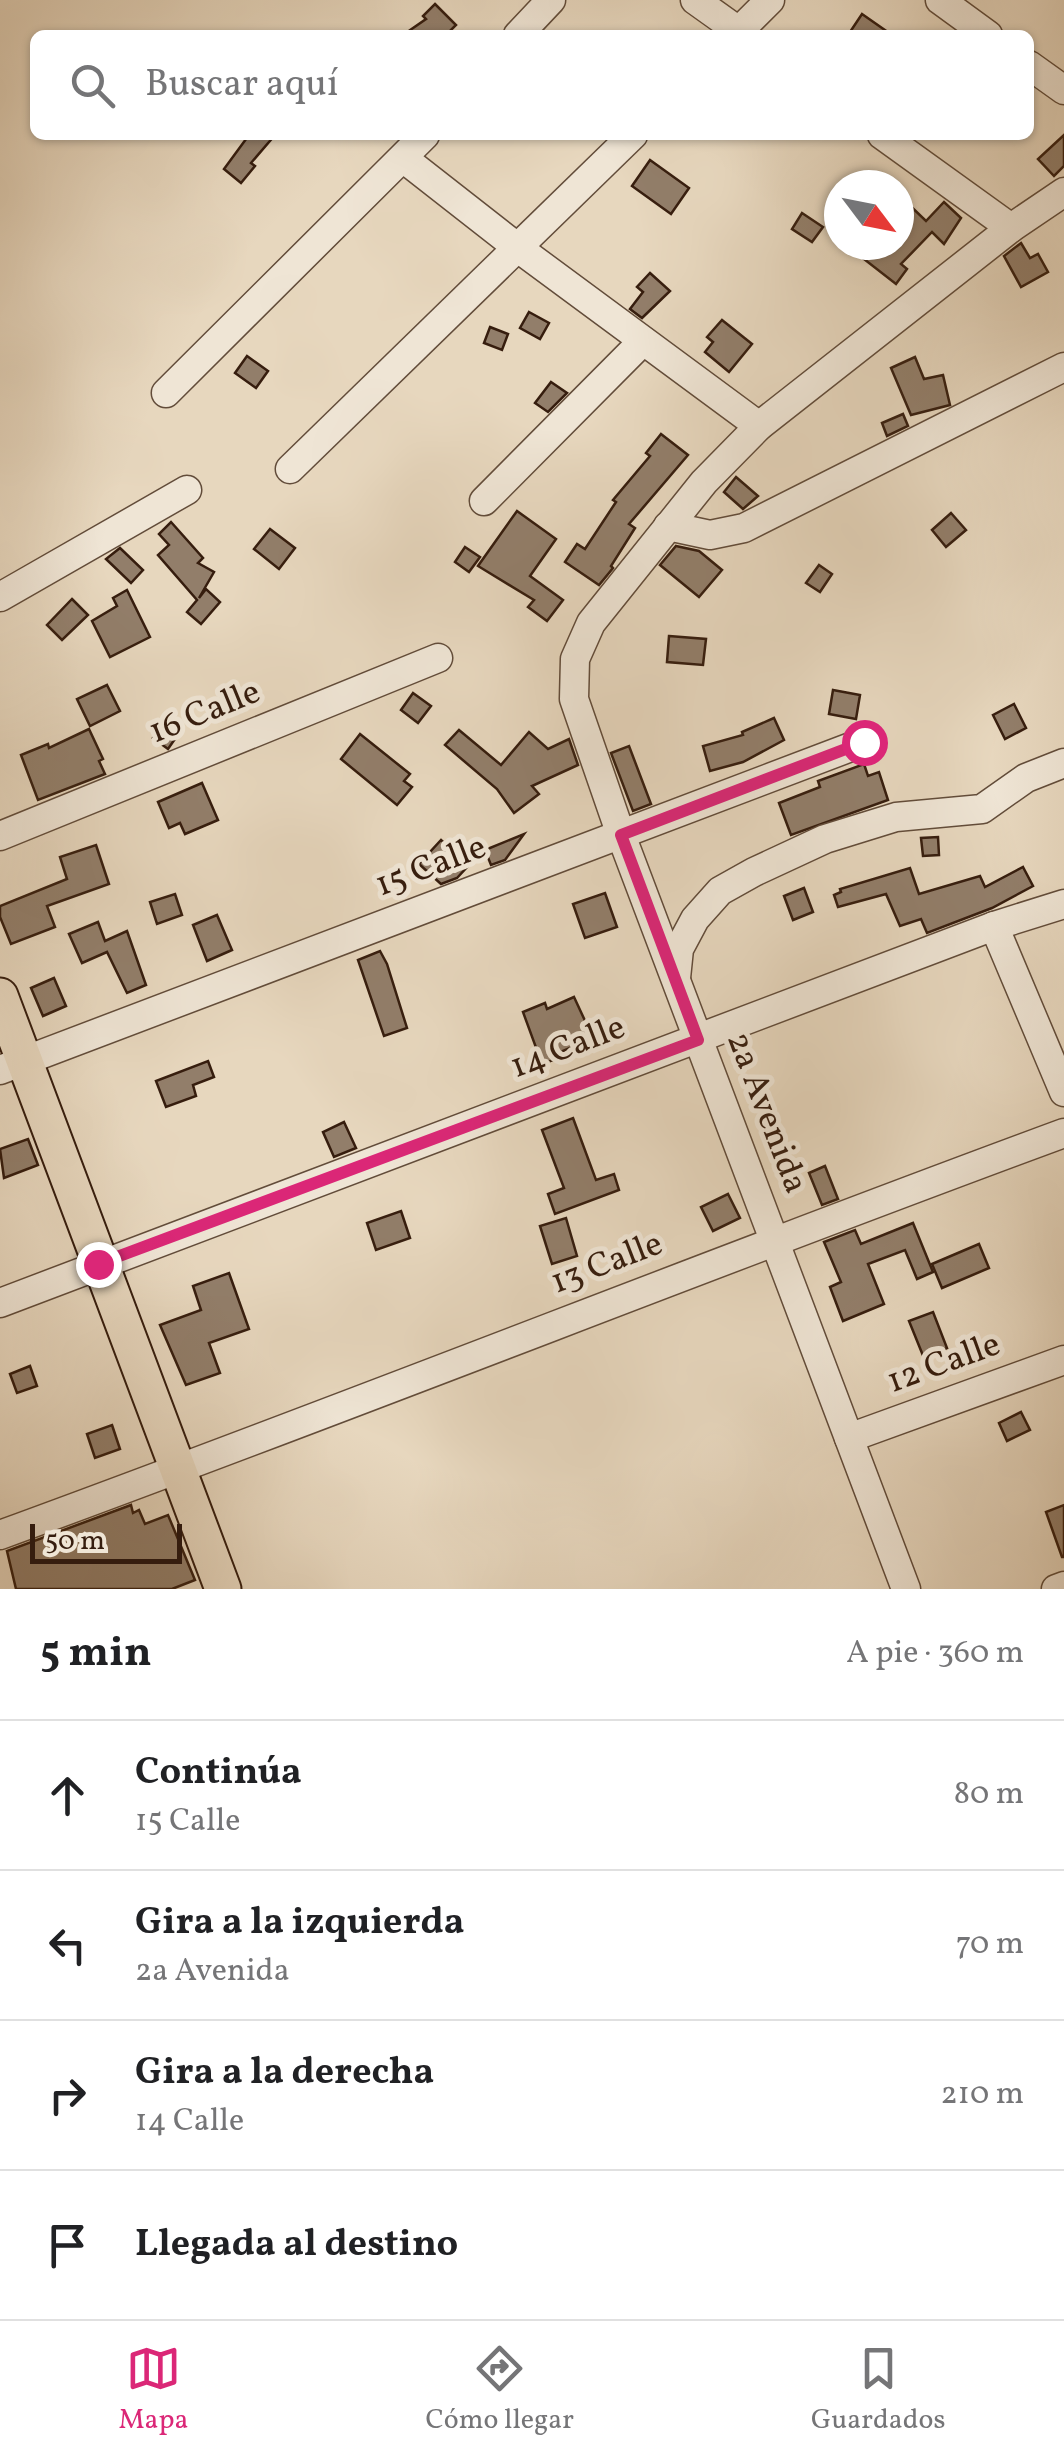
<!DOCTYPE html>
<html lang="es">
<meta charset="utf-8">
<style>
:root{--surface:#fff;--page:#f6f6f6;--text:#202124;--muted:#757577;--line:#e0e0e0;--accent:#db2777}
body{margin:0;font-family:Vollkorn,serif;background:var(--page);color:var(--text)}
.compass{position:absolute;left:824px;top:170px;width:90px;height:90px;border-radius:50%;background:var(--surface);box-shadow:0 2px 8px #0004;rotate:122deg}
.scale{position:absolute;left:30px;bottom:25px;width:152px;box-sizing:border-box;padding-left:10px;border:5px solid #361d0e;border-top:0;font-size:28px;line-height:35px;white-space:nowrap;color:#361d0e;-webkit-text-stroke:8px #efe5d5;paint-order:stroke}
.stop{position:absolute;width:30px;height:30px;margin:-22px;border:8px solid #db2777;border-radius:50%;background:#fff}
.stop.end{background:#db2777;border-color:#fff;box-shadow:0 2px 10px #0008}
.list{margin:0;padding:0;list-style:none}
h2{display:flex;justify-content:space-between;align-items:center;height:130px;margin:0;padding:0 40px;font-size:42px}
h2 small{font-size:32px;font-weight:400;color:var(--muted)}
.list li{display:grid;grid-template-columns:65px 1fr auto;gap:30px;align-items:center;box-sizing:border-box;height:150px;padding:0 40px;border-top:2px solid var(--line)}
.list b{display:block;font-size:38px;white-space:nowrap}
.list p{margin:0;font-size:32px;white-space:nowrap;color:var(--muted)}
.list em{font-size:32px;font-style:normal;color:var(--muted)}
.icon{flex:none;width:55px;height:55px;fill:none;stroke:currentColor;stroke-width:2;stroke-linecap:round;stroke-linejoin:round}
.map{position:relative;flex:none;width:1064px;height:1589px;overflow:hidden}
.search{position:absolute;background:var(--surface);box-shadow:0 2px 8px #0004;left:30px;right:30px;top:30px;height:110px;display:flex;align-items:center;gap:25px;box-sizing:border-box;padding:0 35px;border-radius:15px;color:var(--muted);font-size:38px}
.sheet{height:730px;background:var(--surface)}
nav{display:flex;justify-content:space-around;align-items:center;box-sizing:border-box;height:140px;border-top:2px solid var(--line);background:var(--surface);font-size:28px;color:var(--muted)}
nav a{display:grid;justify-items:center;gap:5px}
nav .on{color:var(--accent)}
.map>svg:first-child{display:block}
.building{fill:#927e6a;stroke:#361d0e;stroke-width:2.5}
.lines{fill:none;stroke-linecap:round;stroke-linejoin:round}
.minor-casing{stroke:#624c3a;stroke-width:31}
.major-casing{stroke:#361d0e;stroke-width:39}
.minor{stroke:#efe5d5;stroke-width:28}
.major{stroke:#e7d7be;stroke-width:35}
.route{stroke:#db2777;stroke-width:12}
.labels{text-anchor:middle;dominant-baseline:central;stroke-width:10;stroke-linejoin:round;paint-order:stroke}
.street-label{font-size:35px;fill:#361d0e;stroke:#efe5d5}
</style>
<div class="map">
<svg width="1064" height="1589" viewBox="0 0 1064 1589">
<rect width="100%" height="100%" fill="#e7d7be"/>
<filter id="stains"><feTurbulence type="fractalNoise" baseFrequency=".002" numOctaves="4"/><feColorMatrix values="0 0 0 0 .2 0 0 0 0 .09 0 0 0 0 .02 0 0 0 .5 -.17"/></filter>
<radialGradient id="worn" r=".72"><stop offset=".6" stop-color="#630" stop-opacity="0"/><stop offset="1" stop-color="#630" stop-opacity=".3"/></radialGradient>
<!-- building -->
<g class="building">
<polygon points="435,4 456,25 446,35 403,35 426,19 423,16"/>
<polygon points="862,14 892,35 848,35"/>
<polygon points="249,135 275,135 251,163 255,166 241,183 224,169"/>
<polygon points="1064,135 1064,166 1054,176 1038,159"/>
<polygon points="650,160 689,188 671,214 632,186"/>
<polygon points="899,195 926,221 944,202 961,218 944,244 932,232 901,264 907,269 896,284 846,245 899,245"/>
<polygon points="802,213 823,227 812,242 792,229"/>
<polygon points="1021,243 1030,258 1038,254 1048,272 1021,287 1004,256"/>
<polygon points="650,273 670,291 642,318 630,309 643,292 637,287"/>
<polygon points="529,312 549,323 540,339 520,328"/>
<polygon points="722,320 752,344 729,372 705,352 713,342 707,337"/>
<polygon points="490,327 508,334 502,350 484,343"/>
<polygon points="247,356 268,371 256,388 235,373"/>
<polygon points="915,357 924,379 943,375 950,405 911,415 891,368"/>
<polygon points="551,382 567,393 548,412 535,403"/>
<polygon points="903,414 908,426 887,436 882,423"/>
<polygon points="661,434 688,455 629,524 635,528 611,566 613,568 599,585 565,562 577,544 585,549 616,502 613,500 650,456 646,453"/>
<polygon points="736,477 758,496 743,509 724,492"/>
<polygon points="517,511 556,539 530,576 563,600 547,621 528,607 534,600 478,566"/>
<polygon points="951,513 966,530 946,547 932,530"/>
<polygon points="171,522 203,558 198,563 214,572 199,598 206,589 220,602 201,624 187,612 197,600 158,555 169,545 159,534"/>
<polygon points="270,529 295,548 279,569 254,549"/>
<polygon points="676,546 699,551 722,570 699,597 660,565"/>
<polygon points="465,547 480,557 469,572 455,562"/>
<polygon points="120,548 143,570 131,583 106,559"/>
<polygon points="819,565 832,574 820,592 806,583"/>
<polygon points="127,590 150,637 110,657 92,621 117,606 113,598"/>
<polygon points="72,599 88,615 62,640 47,625"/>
<polygon points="669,636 706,639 703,665 667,662"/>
<polygon points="107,685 120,711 90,726 77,699"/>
<polygon points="833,690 860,695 856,719 829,714"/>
<polygon points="413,693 431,706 418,723 401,710"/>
<polygon points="1014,704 1026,728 1005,739 993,715"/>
<polygon points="774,718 784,740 743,762 710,771 703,746 743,735 742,732"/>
<polygon points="162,725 177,736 168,749 153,738"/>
<polygon points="89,729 103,759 99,761 105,774 38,800 21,755 48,744 49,748"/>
<polygon points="459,730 501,765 529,732 548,749 569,739 578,765 532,786 539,794 514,813 497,789 445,745"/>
<polygon points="360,734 410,774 404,781 412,787 397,805 341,759"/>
<polygon points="629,746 651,804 633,811 611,753"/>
<polygon points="864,764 868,776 879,772 888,800 791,835 779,803 820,787 818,781"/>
<polygon points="202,783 218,820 185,834 180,823 169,828 158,802"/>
<polygon points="524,834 505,860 491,865 485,850"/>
<polygon points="938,837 939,855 923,856 921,838"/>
<polygon points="441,840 468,866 457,878 441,884 419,864"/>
<polygon points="96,845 109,884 47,906 55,927 11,944 0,917 0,906 67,879 60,857"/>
<polygon points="1023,867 1033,886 992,908 927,933 921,919 900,926 886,894 838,907 834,895 841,892 840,889 910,868 919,894 980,876 985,887"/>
<polygon points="804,888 813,912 793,920 784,896"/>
<polygon points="605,893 617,927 585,938 573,904"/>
<polygon points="175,894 182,915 157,924 150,902"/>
<polygon points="217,915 232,950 207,961 193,925"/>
<polygon points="98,922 105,941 127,931 146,985 127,993 107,952 82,963 69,934"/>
<polygon points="380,951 387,964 407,1028 384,1036 358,960"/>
<polygon points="54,978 66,1006 43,1016 31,988"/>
<polygon points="574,997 593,1038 563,1051 565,1056 542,1064 523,1012 545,1003 547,1009"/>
<polygon points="208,1061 214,1077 193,1085 196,1096 166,1107 156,1081"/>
<polygon points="573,1118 596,1180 614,1174 619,1190 555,1214 548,1194 564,1188 542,1130"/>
<polygon points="344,1122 356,1148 334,1157 323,1132"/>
<polygon points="28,1139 38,1165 4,1178 0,1149"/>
<polygon points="825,1166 838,1199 822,1205 809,1173"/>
<polygon points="728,1194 740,1218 713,1231 701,1207"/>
<polygon points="401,1211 410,1238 376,1250 367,1223"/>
<polygon points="566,1218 577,1256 552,1264 540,1226"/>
<polygon points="913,1223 933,1272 917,1279 905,1250 868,1264 884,1304 843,1321 830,1287 841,1282 824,1242 855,1230 861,1244"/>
<polygon points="979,1244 989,1268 942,1288 932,1264"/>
<polygon points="229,1273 249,1329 209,1343 220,1373 186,1385 160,1325 201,1310 193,1286"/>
<polygon points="933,1312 947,1348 924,1358 909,1321"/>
<polygon points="30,1366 37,1386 17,1393 10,1374"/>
<polygon points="1021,1412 1030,1430 1007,1441 999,1423"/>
<polygon points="112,1425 120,1449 95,1458 87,1434"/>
<polygon points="131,1505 133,1513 139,1510 145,1524 168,1515 195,1580 172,1589 16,1589 7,1551"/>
<polygon points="1064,1505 1064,1557 1062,1557 1046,1512"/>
</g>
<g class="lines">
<defs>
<g id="minor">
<polyline points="695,0 744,35"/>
<polyline points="940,0 988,35"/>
<polyline points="518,35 551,0"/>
<polyline points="735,35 770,0"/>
<polyline points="1029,65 1064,90"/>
<polyline points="882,135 1011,228"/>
<polyline points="403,158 518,248 759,426"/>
<polyline points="166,393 425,135"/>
<polyline points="290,469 633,135"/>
<polyline points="484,501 643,341"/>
<polyline points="668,526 710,535 744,528 1064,367"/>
<polyline points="0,597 187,490"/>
<polyline points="0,836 438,658"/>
<polyline points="994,926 1064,1092"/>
<polyline points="676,978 679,949 695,919 720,891 754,872 825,839 896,817 982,809 1026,778 1064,763"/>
<polyline points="0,1070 864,742"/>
<polyline points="0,1303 994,926 1064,904"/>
<polyline points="849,1438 1064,1360"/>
<path d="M0,1535c356,-130 708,-271 1064,-402"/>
<polyline points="906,1589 621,835 574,699 575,659 591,623 704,482 759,426 1011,228 1064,192"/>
<polyline points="1056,1589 1064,1586"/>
</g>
<polyline id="major" points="0,996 223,1589"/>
</defs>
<!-- minor casing -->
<use href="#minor" class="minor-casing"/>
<!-- major casing -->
<use href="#major" class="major-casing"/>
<!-- minor -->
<use href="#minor" class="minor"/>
<!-- major -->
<use href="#major" class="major"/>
</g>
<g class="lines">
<!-- route -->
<polyline class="route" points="98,1264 698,1040 621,835 864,742"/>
</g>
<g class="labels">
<!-- street labels -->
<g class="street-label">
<text transform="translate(205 713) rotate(-22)">16 Calle</text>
<text transform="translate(431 867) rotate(-21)">15 Calle</text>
<text transform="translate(568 1048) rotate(-21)">14 Calle</text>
<text transform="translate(766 1113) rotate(69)">2a Avenida</text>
<text transform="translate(607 1264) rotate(-21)">13 Calle</text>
<text transform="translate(944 1364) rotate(-20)">12 Calle</text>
</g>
</g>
<rect width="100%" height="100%" filter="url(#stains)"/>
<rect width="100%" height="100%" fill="url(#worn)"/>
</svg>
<svg class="compass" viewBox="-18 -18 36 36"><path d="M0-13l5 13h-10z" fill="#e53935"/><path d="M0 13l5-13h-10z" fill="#757577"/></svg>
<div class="scale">50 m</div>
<div class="stop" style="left:864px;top:742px"></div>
<div class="stop end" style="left:98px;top:1264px"></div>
<div class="search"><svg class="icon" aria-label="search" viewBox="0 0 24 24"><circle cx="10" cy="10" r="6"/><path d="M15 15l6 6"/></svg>Buscar aquí</div>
</div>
<section class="sheet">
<h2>5 min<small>A pie · 360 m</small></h2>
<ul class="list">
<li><svg class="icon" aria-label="ahead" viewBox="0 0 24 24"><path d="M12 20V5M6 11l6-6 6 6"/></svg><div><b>Continúa</b><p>15 Calle</p></div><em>80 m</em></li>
<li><svg class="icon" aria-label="left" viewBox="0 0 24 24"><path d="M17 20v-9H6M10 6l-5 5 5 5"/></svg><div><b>Gira a la izquierda</b><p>2a Avenida</p></div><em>70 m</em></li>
<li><svg class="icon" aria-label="right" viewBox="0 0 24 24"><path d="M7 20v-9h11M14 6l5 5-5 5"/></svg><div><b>Gira a la derecha</b><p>14 Calle</p></div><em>210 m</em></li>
<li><svg class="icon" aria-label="arrive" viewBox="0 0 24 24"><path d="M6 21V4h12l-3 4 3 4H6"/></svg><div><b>Llegada al destino</b></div></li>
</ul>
</section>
<nav>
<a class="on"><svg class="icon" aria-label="map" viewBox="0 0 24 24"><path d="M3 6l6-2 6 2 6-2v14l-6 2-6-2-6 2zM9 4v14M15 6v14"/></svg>Mapa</a>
<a><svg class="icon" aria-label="directions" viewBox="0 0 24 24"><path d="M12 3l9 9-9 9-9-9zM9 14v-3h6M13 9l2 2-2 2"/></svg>Cómo llegar</a>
<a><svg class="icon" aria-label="saved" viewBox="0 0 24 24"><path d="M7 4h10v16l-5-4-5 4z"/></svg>Guardados</a>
</nav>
